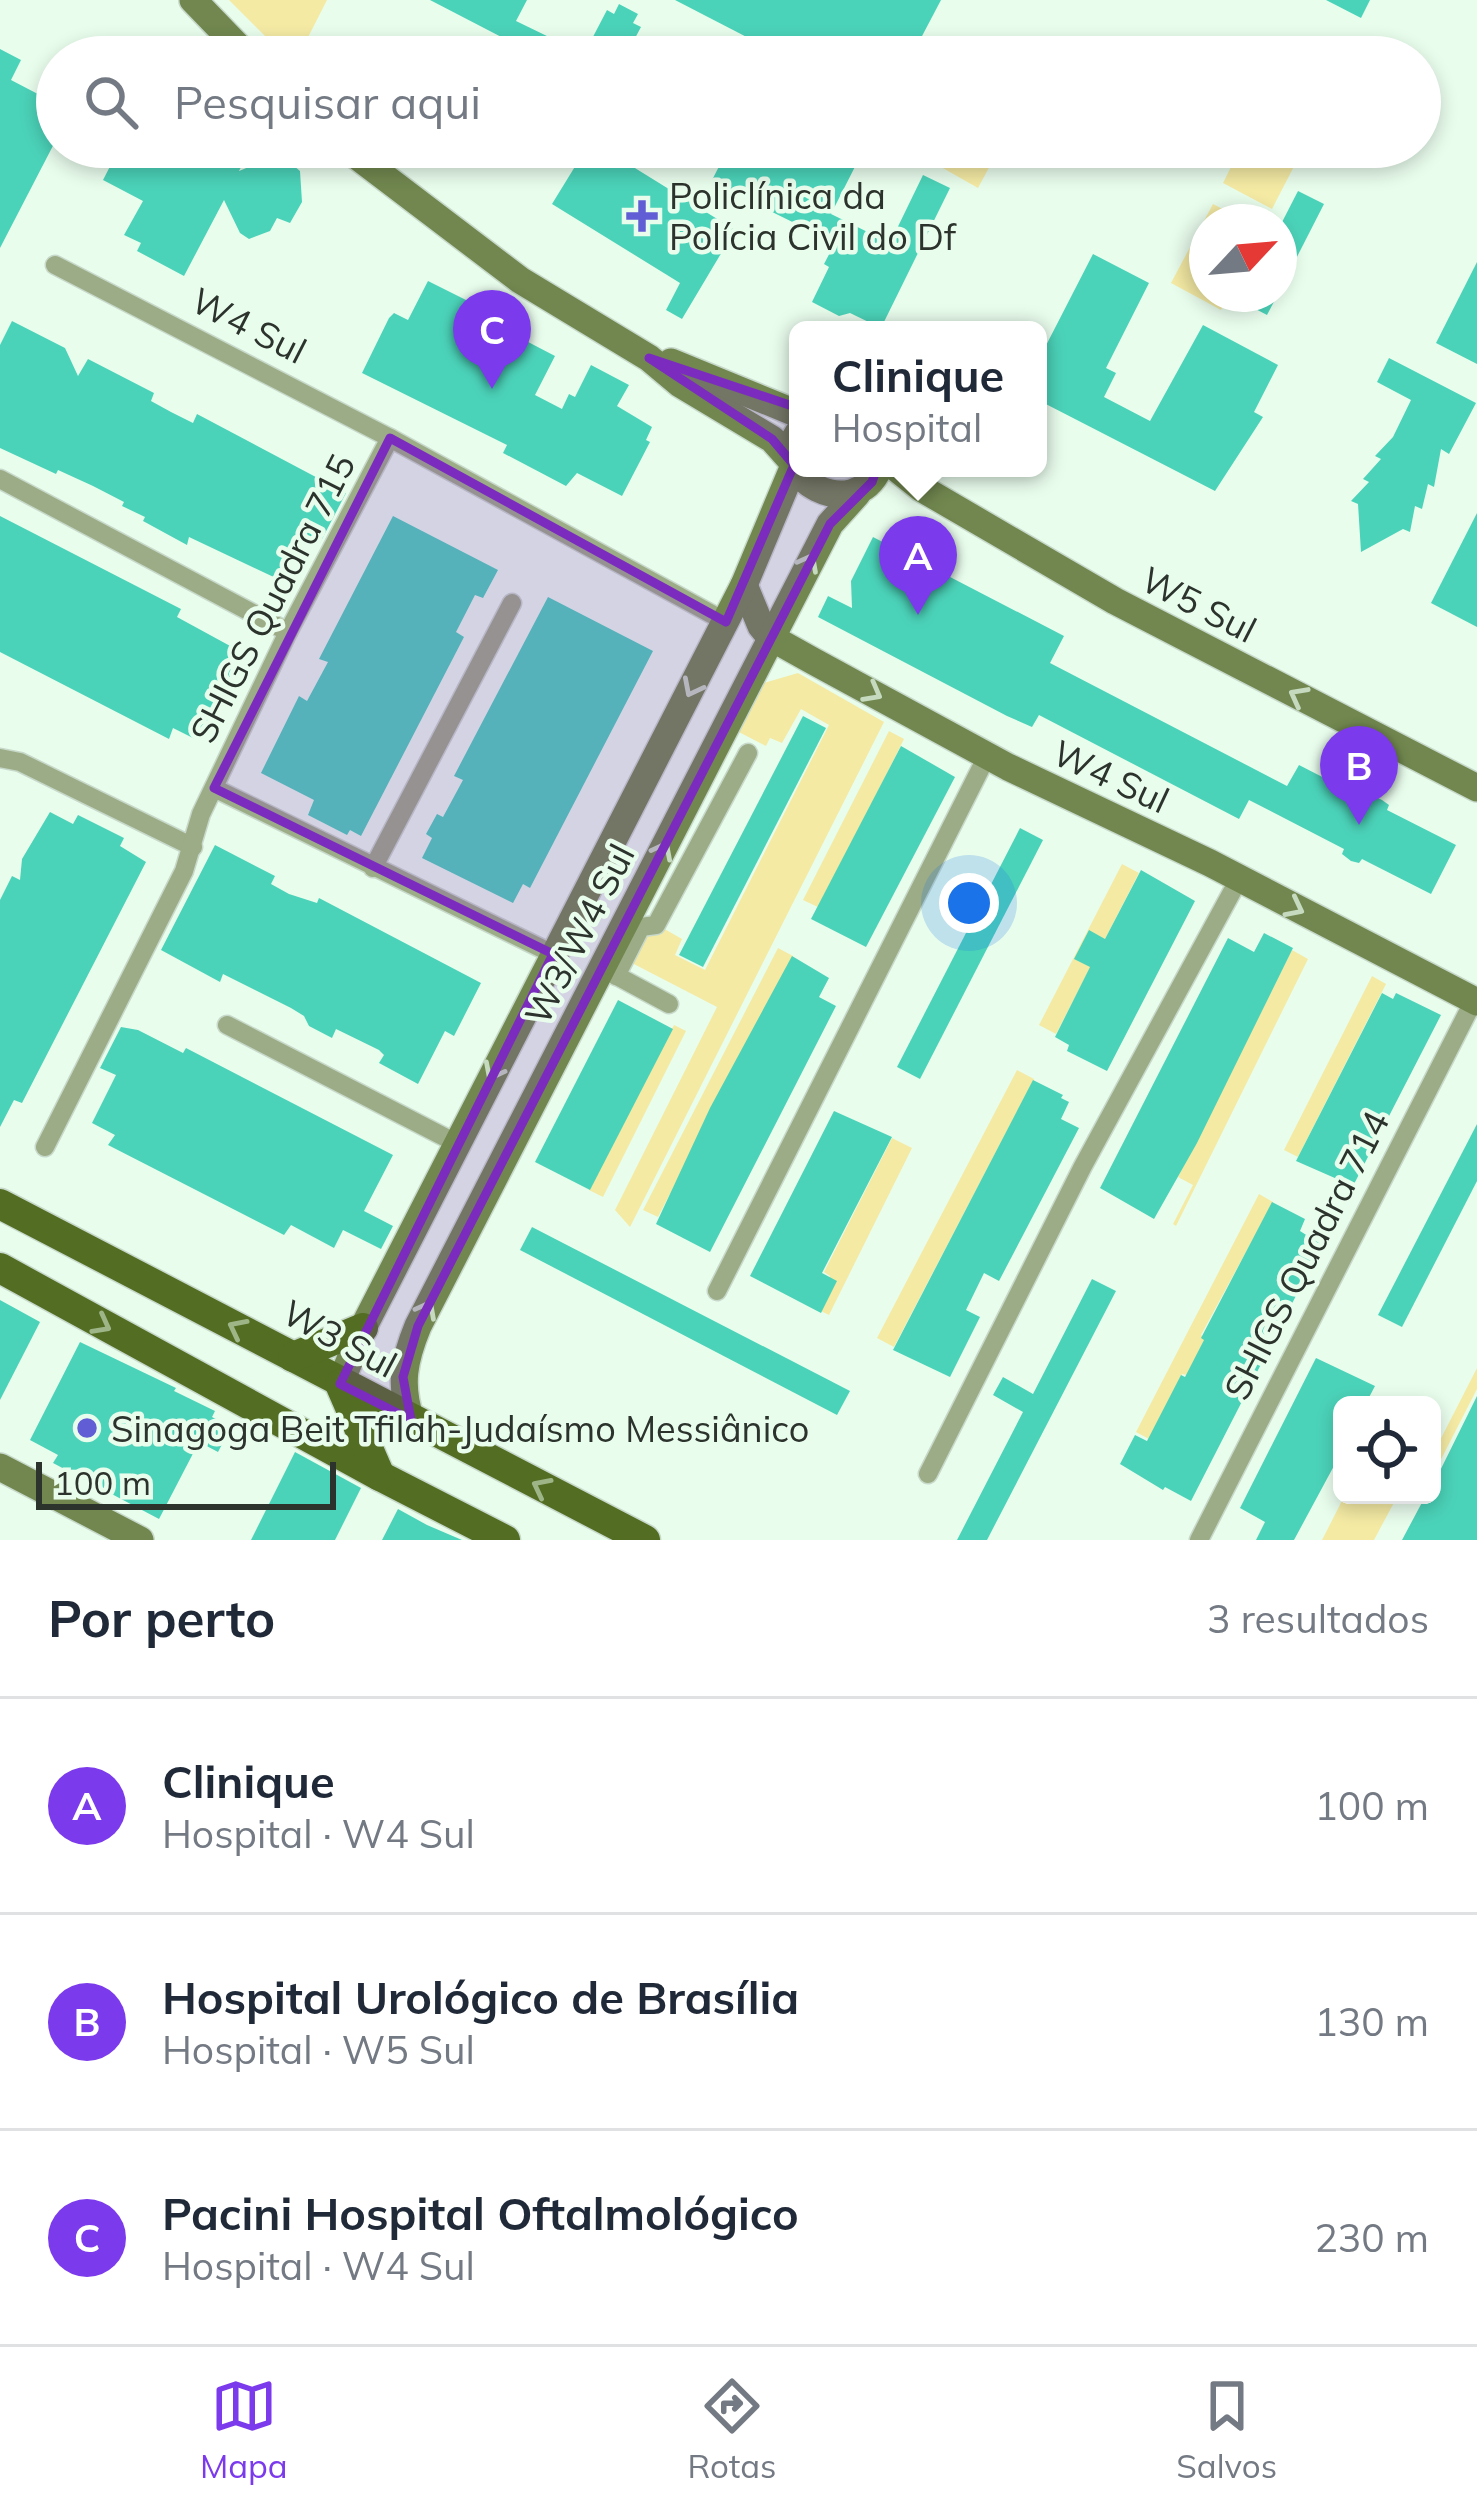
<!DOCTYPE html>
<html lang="pt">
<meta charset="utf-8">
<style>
:root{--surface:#fff;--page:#f6f6f7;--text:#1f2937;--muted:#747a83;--line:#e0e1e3;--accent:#7c3aed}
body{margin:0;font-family:Mulish,sans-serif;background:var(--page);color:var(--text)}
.controls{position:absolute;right:36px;bottom:36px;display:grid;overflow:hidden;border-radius:18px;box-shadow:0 6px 18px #0003}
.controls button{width:108px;height:108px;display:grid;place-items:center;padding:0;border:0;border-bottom:3px solid var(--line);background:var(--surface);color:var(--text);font:60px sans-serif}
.compass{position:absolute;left:1189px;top:204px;width:108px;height:108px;border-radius:50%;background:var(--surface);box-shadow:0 6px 18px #0003;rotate:64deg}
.scale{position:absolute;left:36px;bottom:30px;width:300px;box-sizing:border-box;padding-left:12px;border:6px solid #2c332d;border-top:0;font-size:33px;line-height:42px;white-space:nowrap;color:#2c332d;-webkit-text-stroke:9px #e9fded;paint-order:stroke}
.you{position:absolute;left:969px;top:903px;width:42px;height:42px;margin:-30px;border:9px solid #fff;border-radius:50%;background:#1a73e8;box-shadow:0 0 0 18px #1a73e833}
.badge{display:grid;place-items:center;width:78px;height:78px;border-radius:50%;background:var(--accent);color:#fff;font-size:39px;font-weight:700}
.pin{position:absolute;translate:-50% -99px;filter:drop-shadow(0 3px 6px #0008)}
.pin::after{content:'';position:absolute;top:63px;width:42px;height:36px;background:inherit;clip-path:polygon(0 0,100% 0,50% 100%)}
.popup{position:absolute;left:789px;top:321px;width:258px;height:156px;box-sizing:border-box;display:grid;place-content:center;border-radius:18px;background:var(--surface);filter:drop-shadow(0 3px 9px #0005);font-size:39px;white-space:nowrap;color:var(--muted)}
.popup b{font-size:45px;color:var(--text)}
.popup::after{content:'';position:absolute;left:50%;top:100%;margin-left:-24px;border:24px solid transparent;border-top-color:var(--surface)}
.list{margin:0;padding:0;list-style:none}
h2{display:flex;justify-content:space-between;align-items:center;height:156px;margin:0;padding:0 48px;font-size:51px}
h2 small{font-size:39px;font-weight:400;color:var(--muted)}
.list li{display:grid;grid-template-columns:78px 1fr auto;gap:36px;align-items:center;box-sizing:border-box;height:216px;padding:0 48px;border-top:3px solid var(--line)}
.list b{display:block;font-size:45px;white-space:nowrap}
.list p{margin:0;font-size:39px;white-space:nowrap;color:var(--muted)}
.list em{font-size:39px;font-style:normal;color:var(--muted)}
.icon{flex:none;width:66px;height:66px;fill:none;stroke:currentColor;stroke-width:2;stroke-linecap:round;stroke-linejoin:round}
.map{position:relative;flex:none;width:1477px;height:1540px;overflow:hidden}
.search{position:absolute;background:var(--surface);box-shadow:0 6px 18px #0003;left:36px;right:36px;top:36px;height:132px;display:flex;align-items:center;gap:30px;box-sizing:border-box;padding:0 42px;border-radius:66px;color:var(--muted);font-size:45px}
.sheet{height:804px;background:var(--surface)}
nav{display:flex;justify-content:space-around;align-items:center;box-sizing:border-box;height:168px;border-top:3px solid var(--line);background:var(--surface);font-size:33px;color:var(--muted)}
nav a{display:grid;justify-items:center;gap:6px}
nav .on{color:var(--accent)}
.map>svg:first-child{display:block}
.green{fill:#f4eaa4}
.building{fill:#4bd3b9}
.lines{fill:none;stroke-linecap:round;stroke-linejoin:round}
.street-casing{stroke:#c7d9ca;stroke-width:21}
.secondary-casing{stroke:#c7d9ca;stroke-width:30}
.primary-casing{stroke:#c7d9ca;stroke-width:33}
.street{stroke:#9cac86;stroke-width:18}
.secondary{stroke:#71874f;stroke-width:27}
.primary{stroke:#536d23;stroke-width:30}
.oneway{stroke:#c5dabe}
.oneway2{stroke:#9eb588}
.marked{fill:#7b2cbf;fill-opacity:0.2;stroke:#7b2cbf;stroke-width:9;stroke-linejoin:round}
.poi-dot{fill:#605dd5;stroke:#e9fded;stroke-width:4.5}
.labels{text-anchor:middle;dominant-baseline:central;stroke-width:9;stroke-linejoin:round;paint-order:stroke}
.poi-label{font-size:36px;fill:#2c332d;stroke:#e9fded;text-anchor:start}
.street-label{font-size:36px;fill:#2c332d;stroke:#e9fded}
</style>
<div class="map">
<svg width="1477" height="1540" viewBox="0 0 1477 1540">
<rect width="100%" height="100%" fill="#e9fded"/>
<!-- green -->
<g class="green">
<polygon points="229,0 327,0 298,57 286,57"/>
<polygon points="942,147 1000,147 978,188 934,163"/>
<polygon points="1241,147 1304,147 1272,209 1223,183"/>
<polygon points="1213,204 1247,222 1207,222 1207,294 1229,294 1221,310 1171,283"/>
<polygon points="798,673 884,722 630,1227 615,1210 717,1007 628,961 647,919 682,939 675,955 705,970 829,725 801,709 782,743 770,738 766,746 729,727 760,684"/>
<polygon points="889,731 904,739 820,908 803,900"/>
<polygon points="1122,864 1139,873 1056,1034 1039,1025"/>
<polygon points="778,948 793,956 658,1217 643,1210"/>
<polygon points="1292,950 1308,959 1176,1226 1173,1224 1193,1185 1178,1177"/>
<polygon points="1372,976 1386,984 1298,1157 1284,1150"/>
<polygon points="674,1025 686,1031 603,1197 589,1190"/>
<polygon points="1017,1070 1034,1079 894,1347 877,1338"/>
<polygon points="892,1138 912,1148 829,1315 807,1304 817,1303 830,1276 824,1272"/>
<polygon points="1259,1194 1273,1202 1201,1335 1205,1338 1187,1375 1182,1374 1149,1439 1136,1432"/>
<polygon points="1477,1368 1477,1389 1432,1477 1432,1456"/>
<polygon points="1345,1495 1398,1495 1374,1540 1322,1540"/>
</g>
<!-- building -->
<g class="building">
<polygon points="430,0 527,0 516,21 584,54 607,10 614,14 619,4 638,14 633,23 641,27 625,57 506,57 513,43"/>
<polygon points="675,0 941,0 911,57 785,57"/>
<polygon points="1326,0 1370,0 1361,18"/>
<polygon points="0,49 21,60 11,80 57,104 57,138 0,248"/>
<polygon points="120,147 173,147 189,156 195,147 252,147 239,171 273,157 287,160 300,171 302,202 290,223 277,218 270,231 249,239 240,233 224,200 184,276 137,251 141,243 124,235 143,201 103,180"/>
<polygon points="587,147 601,147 735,230 682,319 666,310 680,283 552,204"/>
<polygon points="729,147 865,147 831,214 890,243 923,175 950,188 881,328 850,313 839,316 812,302 829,267 824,264 835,243 711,182"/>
<polygon points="1298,191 1324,204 1279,292 1279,228"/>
<polygon points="1093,254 1149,283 1106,368 1116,373 1104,397 1150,421 1203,325 1278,365 1254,412 1263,417 1215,491 1038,400 1038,361"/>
<polygon points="1477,262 1477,364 1436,343"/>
<polygon points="428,281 490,312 486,320 555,356 535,395 562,409 569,394 575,397 591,365 629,385 617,406 652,427 646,440 650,442 622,496 577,473 566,486 503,453 507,445 362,373 389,318 394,313 408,320"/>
<polygon points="1227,294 1278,294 1267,315"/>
<polygon points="12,321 65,348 78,376 88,359 154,393 151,401 171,412 193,423 197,414 346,493 320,543 303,534 280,580 189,537 187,545 143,521 145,517 122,506 124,502 93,486 58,470 56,474 0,448 0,345"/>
<polygon points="1389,358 1476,403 1449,454 1441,449 1434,487 1428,484 1422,509 1415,506 1410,532 1403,529 1361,552 1358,504 1351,501 1369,482 1363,479 1381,459 1375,456 1393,437 1411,400 1377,382"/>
<polygon points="1477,513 1477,627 1431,603"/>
<polygon points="0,516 181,609 177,617 243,653 197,740 173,728 169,739 0,652"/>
<polygon points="393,516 498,570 483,598 475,595 456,632 464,637 361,836 350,830 347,835 308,815 314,800 261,773 299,696 307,701 328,662 319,659"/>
<polygon points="873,537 1064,636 1050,663 1287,786 1299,765 1369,801 1372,795 1382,800 1389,805 1387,810 1456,845 1431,894 1362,859 1359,863 1351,861 1342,854 1344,849 1249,800 1239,819 1039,715 1032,727 1007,716 818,617 828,596 852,608 851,581"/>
<polygon points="548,597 653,651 530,888 523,884 513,903 422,858 432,838 426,834 437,814 443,817 463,780 454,776"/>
<polygon points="803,716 826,728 703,967 679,955"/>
<polygon points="901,746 955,777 866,947 811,919"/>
<polygon points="50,812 73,824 78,815 124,838 120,846 146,862 22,1103 14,1100 0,1127 0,900 12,876 20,880 22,859"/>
<polygon points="1020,828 1043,840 920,1079 897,1067"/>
<polygon points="215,845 275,876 271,884 289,894 317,903 319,898 481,983 454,1036 445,1031 418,1084 379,1063 384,1055 379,1050 336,1029 332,1038 309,1026 304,1016 291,1008 223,974 220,982 161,950"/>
<polygon points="1141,870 1195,901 1107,1071 1067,1051 1069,1045 1055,1037 1090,967 1074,959 1089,930 1105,939"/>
<polygon points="1264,933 1293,948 1197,1143 1154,1219 1100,1188 1228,938 1254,952"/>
<polygon points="792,956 829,978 819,997 836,1006 710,1252 656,1224 710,1108"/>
<polygon points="1382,993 1393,999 1396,993 1441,1015 1353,1186 1296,1161"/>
<polygon points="618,1000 673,1029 590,1190 535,1162"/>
<polygon points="121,1027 138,1030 183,1053 186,1048 393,1155 364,1211 393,1226 381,1249 343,1230 334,1248 291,1225 284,1235 108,1145 115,1135 92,1123 116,1075 100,1068"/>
<polygon points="1033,1080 1063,1095 1061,1098 1069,1102 1061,1119 1079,1128 999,1281 984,1273 966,1310 980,1317 950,1377 893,1350"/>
<polygon points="834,1111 892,1137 822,1273 837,1281 821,1313 750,1276"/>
<polygon points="1477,1124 1477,1181 1402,1327 1378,1315"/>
<polygon points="1272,1202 1305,1219 1300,1231 1322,1245 1191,1501 1165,1487 1163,1490 1120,1464 1135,1435 1147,1441 1181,1375 1185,1377 1204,1340 1201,1338"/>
<polygon points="532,1227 850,1391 837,1415 520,1250"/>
<polygon points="1092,1279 1116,1291 987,1540 957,1540 1023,1412 993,1395 1003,1377 1033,1394"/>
<polygon points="0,1300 40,1322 0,1400"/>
<polygon points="80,1342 176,1388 174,1391 215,1411 212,1417 231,1427 218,1452 199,1442 159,1519 53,1463 58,1455 30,1440"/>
<polygon points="1316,1358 1375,1386 1365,1405 1342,1405 1342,1451 1294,1540 1256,1540 1265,1522 1240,1508"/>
<polygon points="1477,1396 1477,1540 1402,1540 1426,1495 1432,1495 1432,1487"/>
<polygon points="295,1452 361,1488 335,1540 251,1540"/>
<polygon points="398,1509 427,1525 462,1540 382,1540"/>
</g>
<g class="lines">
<defs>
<g id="street">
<polyline points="55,265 390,438 726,622"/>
<polyline points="0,479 288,632"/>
<polyline points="0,758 20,762 193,847"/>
<polyline points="214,788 553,954"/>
<polyline points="373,868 512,603"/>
<polyline points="606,970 669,1004"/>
<polyline points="616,976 641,927 656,925 748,753"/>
<polyline points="227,1025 456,1143"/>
<polyline points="45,1147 184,871 201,814 288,632 390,438"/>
<polyline points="717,1291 987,756"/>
<polyline points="928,1474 1083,1166 1239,879"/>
<polyline points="1199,1540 1474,1000"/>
</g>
<g id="secondary">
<polyline points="193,0 248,57"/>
<polyline points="345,147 520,280 649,358 680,384 772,439 789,458"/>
<polyline points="671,362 798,414"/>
<path d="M798,433c-31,44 56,92 81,35"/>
<polyline points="896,468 921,488 1115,601 1477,788"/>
<polyline points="744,585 761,626 770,637 813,661 1008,767 1210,863 1477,1002"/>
<polyline points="340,1384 363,1328 744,585 793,468"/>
<path d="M411,1420c-12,-35 -7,-60 7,-94l412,-802 27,-30"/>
<polyline points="0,1467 140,1540"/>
</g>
<g id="primary">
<polyline points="0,1204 645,1540"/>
<polyline points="0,1268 380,1476 505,1540"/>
<polyline points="293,1357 363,1328"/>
<polyline points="340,1384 380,1476"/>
</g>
</defs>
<!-- street casing -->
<use href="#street" class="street-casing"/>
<!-- secondary casing -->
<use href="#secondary" class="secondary-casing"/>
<!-- primary casing -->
<use href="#primary" class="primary-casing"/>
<!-- street -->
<use href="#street" class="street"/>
<!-- secondary -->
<use href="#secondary" class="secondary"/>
<!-- primary -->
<use href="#primary" class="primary"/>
</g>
<!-- one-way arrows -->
<defs><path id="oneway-chevron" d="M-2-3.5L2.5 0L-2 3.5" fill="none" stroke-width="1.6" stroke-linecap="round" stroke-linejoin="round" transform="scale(3)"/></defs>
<g class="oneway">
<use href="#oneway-chevron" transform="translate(809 562) rotate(-62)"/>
<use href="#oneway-chevron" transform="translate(692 688) rotate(117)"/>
<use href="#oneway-chevron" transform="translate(873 693) rotate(29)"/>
<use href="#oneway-chevron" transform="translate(1298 696) rotate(-152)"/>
<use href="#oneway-chevron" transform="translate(663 850) rotate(-63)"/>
<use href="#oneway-chevron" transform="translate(1295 908) rotate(27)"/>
<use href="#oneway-chevron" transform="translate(493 1072) rotate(117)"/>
<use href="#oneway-chevron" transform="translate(427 1309) rotate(-62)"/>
</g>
<g class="oneway2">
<use href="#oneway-chevron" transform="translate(102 1325) rotate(28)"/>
<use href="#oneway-chevron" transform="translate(237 1328) rotate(-153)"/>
<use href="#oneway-chevron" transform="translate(541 1487) rotate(-153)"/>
</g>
<!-- marked area -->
<path class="marked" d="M649,358l203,68 29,30 -9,26 -42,42 -412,802 -15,51 8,43 -71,-36 213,-430 -339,-166 176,-350 336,184 68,-157 -22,-26z"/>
<!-- markers -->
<g class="poi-dot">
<path d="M636 198h12v12h12v12h-12v12h-12v-12h-12v-12h12z"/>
<circle cx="87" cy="1428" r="12"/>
</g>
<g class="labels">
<!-- poi labels -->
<g class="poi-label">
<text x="669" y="195">Policlínica da<tspan x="669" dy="41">Polícia Civil do Df</tspan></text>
<text x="111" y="1428">Sinagoga Beit Tfilah-Judaísmo Messiânico</text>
</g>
<!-- street labels -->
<g class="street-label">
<text transform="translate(249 325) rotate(27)">W4 Sul</text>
<text transform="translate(272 598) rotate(-63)">SHIGS Quadra 715</text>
<text transform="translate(1199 604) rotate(27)">W5 Sul</text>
<text transform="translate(1111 776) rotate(25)">W4 Sul</text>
<text transform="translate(579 934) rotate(-63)">W3/W4 Sul</text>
<text transform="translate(1306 1255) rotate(-63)">SHIGS Quadra 714</text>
<text transform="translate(340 1338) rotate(28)">W3 Sul</text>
</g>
</g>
</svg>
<div class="controls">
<button><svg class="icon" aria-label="locate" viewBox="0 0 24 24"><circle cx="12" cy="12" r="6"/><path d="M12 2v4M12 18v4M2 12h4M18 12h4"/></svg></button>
</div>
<svg class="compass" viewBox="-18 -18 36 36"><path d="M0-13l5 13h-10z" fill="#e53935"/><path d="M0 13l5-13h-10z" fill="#747a83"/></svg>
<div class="scale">100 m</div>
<div class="you"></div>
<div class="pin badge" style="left:918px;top:615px">A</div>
<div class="popup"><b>Clinique</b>Hospital</div>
<div class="pin badge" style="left:1359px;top:825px">B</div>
<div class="pin badge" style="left:492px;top:389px">C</div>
<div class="search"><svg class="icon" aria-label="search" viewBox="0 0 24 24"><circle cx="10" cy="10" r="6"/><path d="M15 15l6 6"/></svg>Pesquisar aqui</div>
</div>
<section class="sheet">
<h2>Por perto<small>3 resultados</small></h2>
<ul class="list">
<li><span class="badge">A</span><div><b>Clinique</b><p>Hospital · W4 Sul</p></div><em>100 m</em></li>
<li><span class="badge">B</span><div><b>Hospital Urológico de Brasília</b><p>Hospital · W5 Sul</p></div><em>130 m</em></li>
<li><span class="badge">C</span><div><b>Pacini Hospital Oftalmológico</b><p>Hospital · W4 Sul</p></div><em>230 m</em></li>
</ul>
</section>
<nav>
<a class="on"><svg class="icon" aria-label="map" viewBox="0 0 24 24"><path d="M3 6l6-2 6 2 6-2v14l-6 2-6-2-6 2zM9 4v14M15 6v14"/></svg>Mapa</a>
<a><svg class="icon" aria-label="directions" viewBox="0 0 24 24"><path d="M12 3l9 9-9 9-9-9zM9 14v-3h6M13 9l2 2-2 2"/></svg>Rotas</a>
<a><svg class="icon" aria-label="saved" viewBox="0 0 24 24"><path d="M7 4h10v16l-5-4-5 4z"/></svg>Salvos</a>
</nav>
